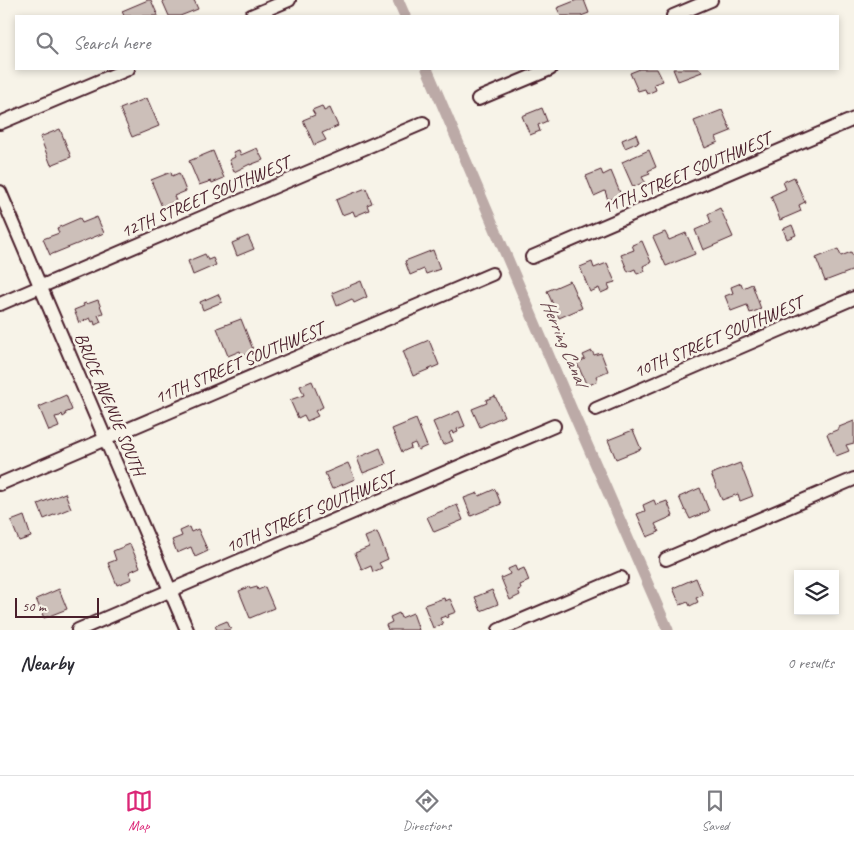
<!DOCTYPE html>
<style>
:root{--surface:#fff;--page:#f7f7f7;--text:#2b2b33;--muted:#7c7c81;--line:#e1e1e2;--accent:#db2777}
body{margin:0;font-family:Caveat,sans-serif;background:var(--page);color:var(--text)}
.controls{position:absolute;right:15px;bottom:15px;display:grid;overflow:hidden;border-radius:0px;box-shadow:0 2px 8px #0003}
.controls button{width:45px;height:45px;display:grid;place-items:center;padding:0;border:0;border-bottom:1px solid var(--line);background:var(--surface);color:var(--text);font:25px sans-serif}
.scale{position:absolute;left:15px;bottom:12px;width:84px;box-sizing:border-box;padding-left:5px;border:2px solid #4a1f2b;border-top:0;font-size:14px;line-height:18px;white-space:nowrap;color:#4a1f2b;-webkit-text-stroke:4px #f7f3e8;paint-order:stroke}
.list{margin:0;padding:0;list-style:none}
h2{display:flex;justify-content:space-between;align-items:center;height:65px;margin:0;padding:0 20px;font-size:21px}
h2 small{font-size:16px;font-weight:400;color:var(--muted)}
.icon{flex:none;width:28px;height:28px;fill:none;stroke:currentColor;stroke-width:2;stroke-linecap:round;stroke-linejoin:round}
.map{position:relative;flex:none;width:854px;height:630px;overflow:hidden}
.search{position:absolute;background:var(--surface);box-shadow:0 2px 8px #0003;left:15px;right:15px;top:15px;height:55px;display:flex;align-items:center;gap:12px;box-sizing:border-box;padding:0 18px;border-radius:0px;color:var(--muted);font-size:19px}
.sheet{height:145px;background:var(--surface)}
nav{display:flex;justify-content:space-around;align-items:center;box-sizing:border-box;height:70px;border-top:1px solid var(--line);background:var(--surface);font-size:14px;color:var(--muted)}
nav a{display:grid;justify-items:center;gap:2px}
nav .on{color:var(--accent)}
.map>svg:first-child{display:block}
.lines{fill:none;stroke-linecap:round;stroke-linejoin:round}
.canal{stroke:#bcaaa7;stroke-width:11}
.building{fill:#ccbfb9;stroke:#4a1f2b}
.minor-casing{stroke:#4a1f2b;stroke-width:16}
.minor{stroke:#f7f3e8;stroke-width:12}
.labels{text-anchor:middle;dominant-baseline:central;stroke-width:5;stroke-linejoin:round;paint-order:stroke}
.street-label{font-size:18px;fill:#4a1f2b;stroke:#f7f3e8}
.water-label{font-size:19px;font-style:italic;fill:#6c4950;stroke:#f7f3e8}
</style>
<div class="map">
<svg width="854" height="630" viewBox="0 0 854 630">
<rect width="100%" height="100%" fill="#f7f3e8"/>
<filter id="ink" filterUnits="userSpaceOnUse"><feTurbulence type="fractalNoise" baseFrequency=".02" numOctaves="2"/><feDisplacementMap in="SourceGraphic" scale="10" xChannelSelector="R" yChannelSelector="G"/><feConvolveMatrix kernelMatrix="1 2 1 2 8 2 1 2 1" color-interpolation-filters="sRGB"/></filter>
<g filter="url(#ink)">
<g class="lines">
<!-- canal -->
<g class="canal">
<polyline points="398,0 405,16"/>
<polyline points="427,69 572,410 668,630"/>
</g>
</g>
<!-- building -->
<g class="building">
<polygon points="148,0 151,0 158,16 124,16 122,11"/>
<polygon points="162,0 194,0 198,9 180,16 169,16"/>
<polygon points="577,0 584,0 589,13 581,16 561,16 557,8"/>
<polygon points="640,69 657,69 663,81 654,84 656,90 647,94 645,89 638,91 630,73"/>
<polygon points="673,69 700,69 702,72 678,81"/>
<polygon points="147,98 159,126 132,137 120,109"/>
<polygon points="322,106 324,111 330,108 338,126 322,133 326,140 314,145 303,120 315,115 312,110"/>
<polygon points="542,108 547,121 538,125 540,131 530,135 522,116"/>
<polygon points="722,110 731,131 716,137 718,142 705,148 694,121"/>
<polygon points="60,129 71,157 51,165 40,137"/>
<polygon points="636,134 639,142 625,148 622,140"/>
<polygon points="257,148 263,160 250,165 250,164 234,172 229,160 235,157 233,152 239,150 241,155"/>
<polygon points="649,150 656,167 648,171 650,174 642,177 645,182 633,187 622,162"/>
<polygon points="213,151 224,178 212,183 211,181 199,185 189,161"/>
<polygon points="601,170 603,175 611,171 621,195 608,200 605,191 594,196 586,176"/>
<polygon points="171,172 172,176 179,173 186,191 174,196 176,201 162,207 151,180"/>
<polygon points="794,177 805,202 799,205 801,211 780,220 771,196 786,189 783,182"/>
<polygon points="366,188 372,203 367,205 369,210 355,216 353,211 342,215 336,200"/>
<polygon points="720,208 733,237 703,250 695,230 711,223 708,214"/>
<polygon points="97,217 104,233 50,255 43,239 59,233 57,228 80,218 82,223"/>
<polygon points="792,225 796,235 787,239 783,229"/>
<polygon points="665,232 669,240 686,233 695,254 666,266 653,237"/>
<polygon points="248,236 254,249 237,256 232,243"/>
<polygon points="642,241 651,262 643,266 645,271 637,274 635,269 628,272 621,255 634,250 632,245"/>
<polygon points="838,249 841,256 851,252 854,258 854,270 825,281 816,258"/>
<polygon points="433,250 440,269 426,274 424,269 410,275 405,261"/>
<polygon points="205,254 208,260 213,258 216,265 193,275 188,261"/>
<polygon points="592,262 594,268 607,263 615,282 608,284 610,289 601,293 599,288 590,292 580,267"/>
<polygon points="361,281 367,297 354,303 352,299 337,306 332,293"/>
<polygon points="570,281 582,308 559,318 547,291"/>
<polygon points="741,283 743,288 752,284 761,309 750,313 747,305 731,311 725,296 733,293 731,287"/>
<polygon points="218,294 222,302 203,310 200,302"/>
<polygon points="98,300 103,313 98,315 101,322 95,325 94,321 92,322 90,318 79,323 74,310 84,306 83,304 86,303 87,304"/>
<polygon points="241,319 254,352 242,356 240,351 228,356 217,328"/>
<polygon points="429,340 439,365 413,376 403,351"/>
<polygon points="592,351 594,355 601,353 608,371 596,376 598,381 587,386 577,363 585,359 583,355"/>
<polygon points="312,381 323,407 315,411 318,416 307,421 304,415 298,418 290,400 304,395 300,386"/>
<polygon points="66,395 72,410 65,413 66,415 63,417 62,414 60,416 55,417 59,427 49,431 39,407"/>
<polygon points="495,396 504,416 480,427 472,409 487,403 486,400"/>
<polygon points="459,411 465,426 457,429 458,432 453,434 452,431 449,433 453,441 443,445 433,422"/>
<polygon points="416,419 427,446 418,450 415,443 410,445 411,448 402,452 392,429"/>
<polygon points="854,421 854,443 846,445 849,451 836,456 827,434 839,429 839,427"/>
<polygon points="633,430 641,449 616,459 608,440"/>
<polygon points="380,448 386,464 363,473 357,458"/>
<polygon points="348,463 355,479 332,489 325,473"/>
<polygon points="740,463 753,496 740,501 738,494 722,500 711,474"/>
<polygon points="700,488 709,511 690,519 686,511 685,511 679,497"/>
<polygon points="495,489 501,504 471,516 464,498 478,493 479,496"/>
<polygon points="65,493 71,508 44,519 38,504"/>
<polygon points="654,500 656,505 667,501 673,516 655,524 659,532 647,537 637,514 645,511 643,505"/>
<polygon points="457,505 463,520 434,532 427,517"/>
<polygon points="24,516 31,537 19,541 11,521"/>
<polygon points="189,527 191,532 198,529 208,551 195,557 191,547 177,553 172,540 182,536 180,531"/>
<polygon points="377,532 388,559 379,563 382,568 373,572 371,566 362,570 355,553 369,547 365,537"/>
<polygon points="130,544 140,567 129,572 132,579 117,585 108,563 116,560 113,551"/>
<polygon points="515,566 517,571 524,568 529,581 520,585 521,589 518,590 520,595 510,600 501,578 510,574 508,569"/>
<polygon points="696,578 703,595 696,598 698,602 690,606 688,602 680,605 673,588"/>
<polygon points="249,587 250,589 257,587 258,590 265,587 274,608 250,618 239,591"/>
<polygon points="59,589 67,609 44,618 36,599"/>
<polygon points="492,590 498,604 481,611 475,597"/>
<polygon points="444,598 445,601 450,599 456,612 448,615 449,617 446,618 446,616 440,618 443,624 433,628 424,605"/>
<polygon points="399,613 401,618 413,613 419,630 388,630 386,625 392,622 390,617"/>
<polygon points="227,621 231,630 217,630 215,626"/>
</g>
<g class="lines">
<defs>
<g id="minor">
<polyline points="251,16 289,0"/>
<polyline points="673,16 711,0"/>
<polyline points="478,99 550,69"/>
<polyline points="0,123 128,69"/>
<polyline points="0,192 187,630"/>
<polyline points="532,257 854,119"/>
<polyline points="0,304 423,123"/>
<polyline points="596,409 854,298"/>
<polyline points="0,484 492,274"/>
<polyline points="666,559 854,479"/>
<polyline points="78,630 554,426"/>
<polyline points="499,630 621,578"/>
</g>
</defs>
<!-- minor casing -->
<use href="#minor" class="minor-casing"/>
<!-- minor -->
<use href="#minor" class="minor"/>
</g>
</g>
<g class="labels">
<!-- street labels -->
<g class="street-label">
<text transform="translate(686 173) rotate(-23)">11TH STREET SOUTHWEST</text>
<text transform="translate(205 197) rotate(-23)">12TH STREET SOUTHWEST</text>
<text transform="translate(718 337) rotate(-23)">10TH STREET SOUTHWEST</text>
<text transform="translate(239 363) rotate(-23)">11TH STREET SOUTHWEST</text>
<text transform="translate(110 404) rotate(67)">BRUCE AVENUE SOUTH</text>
<text transform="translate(310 512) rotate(-23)">10TH STREET SOUTHWEST</text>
</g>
<!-- water labels -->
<g class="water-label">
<text transform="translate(564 342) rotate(67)">Herring Canal</text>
</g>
</g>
</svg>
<div class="controls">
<button><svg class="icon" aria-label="layers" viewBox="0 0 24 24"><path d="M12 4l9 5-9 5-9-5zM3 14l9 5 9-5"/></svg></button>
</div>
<div class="scale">50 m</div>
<div class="search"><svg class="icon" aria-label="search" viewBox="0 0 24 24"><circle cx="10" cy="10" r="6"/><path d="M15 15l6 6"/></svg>Search here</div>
</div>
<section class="sheet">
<h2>Nearby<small>0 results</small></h2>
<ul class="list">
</ul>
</section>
<nav>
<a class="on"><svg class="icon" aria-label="map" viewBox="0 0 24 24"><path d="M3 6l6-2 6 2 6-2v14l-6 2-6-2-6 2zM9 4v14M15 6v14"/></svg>Map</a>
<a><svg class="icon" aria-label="directions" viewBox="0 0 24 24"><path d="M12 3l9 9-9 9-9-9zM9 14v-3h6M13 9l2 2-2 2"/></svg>Directions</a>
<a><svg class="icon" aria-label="saved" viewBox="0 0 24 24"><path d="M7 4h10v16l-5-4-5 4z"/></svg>Saved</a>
</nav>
